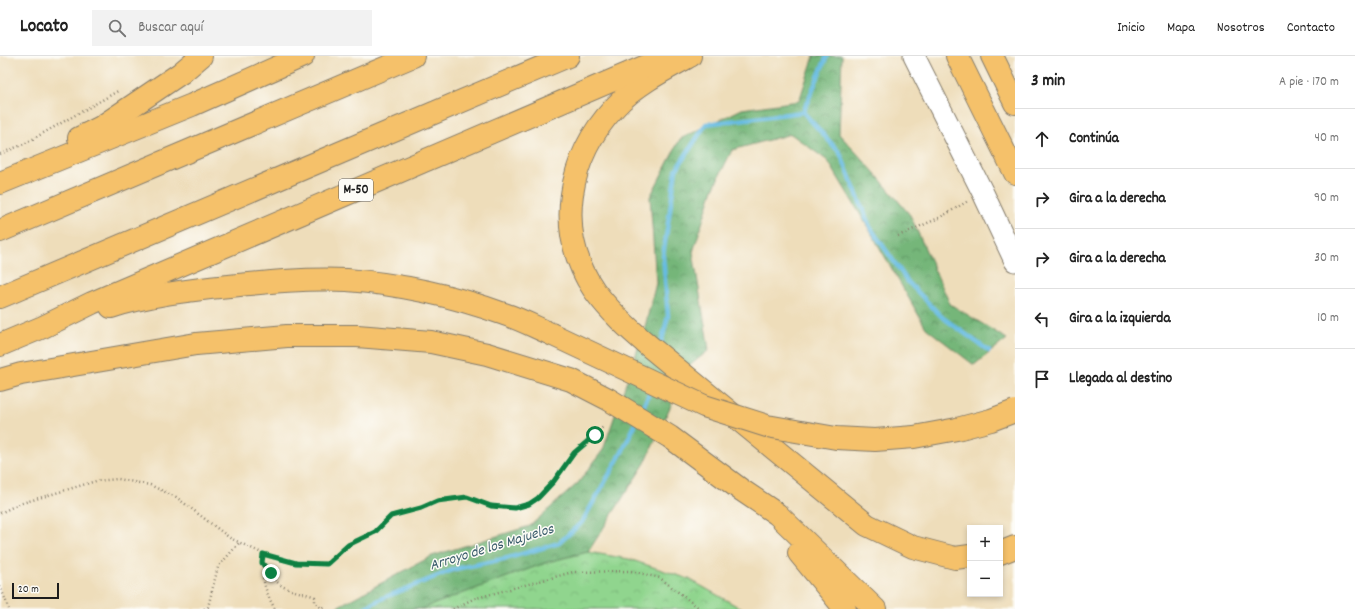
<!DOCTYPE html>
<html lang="es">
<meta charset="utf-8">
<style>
:root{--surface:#fff;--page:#f2f2f2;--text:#222;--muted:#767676;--line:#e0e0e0}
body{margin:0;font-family:Dekko,sans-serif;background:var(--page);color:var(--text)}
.controls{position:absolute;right:12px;bottom:12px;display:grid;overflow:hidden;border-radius:0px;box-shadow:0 2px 6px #0003}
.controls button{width:36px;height:36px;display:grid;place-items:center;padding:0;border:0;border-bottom:1px solid var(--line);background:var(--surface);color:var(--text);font:20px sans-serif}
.scale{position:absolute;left:12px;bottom:10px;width:47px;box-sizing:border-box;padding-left:4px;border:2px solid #1c1c1c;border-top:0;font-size:11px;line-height:14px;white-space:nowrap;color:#1c1c1c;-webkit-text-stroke:3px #fdfcf7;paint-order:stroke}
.stop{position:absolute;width:12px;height:12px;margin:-9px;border:3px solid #0b8043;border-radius:50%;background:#fff}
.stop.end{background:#0b8043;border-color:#fff;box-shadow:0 1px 4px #0008}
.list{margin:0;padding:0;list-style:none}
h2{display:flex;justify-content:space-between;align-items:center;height:52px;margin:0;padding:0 16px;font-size:17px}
h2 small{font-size:13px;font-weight:400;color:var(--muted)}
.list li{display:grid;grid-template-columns:26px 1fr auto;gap:12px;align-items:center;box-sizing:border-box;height:60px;padding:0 16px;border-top:1px solid var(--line)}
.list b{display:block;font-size:15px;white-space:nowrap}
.list em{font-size:13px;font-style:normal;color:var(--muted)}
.icon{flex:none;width:22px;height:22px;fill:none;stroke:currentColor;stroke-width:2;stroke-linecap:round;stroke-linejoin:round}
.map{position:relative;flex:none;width:1015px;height:553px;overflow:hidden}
header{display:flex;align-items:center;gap:24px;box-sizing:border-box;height:56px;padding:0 20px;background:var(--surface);border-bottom:1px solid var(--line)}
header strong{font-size:19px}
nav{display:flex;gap:22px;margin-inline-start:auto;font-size:14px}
.search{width:280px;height:36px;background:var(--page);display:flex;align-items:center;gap:10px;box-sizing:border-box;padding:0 14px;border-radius:0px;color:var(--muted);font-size:15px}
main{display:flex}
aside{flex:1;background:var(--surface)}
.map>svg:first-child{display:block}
.forest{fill:url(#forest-crowns);stroke:#48694a}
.park{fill:url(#park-crowns);stroke:#567855}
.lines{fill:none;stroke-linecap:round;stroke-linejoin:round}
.stream{stroke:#66bbe2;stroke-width:4.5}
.minor-casing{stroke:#857c6b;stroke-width:23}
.highway-casing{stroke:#857c6b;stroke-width:24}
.path{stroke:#857c6b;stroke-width:2.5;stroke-dasharray:1 3;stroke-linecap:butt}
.minor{stroke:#fff;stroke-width:21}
.highway{stroke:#f5c16b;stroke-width:22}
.highway-bridge-casing{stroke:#857c6b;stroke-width:24;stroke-linecap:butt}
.highway-bridge{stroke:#f5c16b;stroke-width:22}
.route{stroke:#0b8043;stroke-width:5}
.labels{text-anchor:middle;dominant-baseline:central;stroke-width:3;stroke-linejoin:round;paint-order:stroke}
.shield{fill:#fdfcf7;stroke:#605f5e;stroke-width:1}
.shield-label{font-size:13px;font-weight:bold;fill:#1c1c1c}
.water-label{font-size:15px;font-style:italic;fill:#3a5c6b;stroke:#fdfcf7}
</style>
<header>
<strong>Locato</strong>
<div class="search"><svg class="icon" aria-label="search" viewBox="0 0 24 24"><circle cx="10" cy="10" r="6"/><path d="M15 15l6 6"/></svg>Buscar aquí</div>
<nav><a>Inicio</a><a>Mapa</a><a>Nosotros</a><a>Contacto</a></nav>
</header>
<main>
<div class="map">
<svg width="1015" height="553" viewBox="0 0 1015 553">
<defs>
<pattern id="forest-crowns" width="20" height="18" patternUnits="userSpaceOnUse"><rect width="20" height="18" fill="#74b679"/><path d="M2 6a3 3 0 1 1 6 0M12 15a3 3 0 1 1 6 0" fill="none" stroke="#5e9362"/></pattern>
<pattern id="park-crowns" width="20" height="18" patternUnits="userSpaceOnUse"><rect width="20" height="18" fill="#90d58e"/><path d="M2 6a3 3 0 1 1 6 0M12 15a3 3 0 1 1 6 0" fill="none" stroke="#7cb67a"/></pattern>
</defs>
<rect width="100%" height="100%" fill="#fdfcf7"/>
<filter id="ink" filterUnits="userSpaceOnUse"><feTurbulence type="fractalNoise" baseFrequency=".025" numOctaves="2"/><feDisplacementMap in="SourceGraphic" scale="8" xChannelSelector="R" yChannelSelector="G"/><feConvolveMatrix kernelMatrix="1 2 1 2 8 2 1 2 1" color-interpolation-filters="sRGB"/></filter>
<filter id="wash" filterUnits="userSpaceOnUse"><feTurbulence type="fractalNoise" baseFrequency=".012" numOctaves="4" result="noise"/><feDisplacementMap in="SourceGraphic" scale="16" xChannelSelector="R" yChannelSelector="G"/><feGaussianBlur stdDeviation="0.9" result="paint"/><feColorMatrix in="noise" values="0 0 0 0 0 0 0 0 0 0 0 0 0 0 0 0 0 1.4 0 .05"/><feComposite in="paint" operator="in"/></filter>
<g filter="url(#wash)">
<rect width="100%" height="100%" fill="#eeddba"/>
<!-- forest -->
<polygon class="forest" points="814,0 842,0 839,78 874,116 910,159 950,248 1007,283 974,309 926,272 866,168 828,105 791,78 732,94 713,133 693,196 709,294 688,311 645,407 588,496 548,506 421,553 333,553 432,500 530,470 578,427 603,394 644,275 656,227 650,141 680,83 742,53 799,45"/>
<!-- park -->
<polygon class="park" points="588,496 629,503 689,523 742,553 421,553 548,506"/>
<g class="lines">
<!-- stream -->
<g class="stream">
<polyline points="827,0 803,56 840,97 870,171 908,226 942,261 989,295"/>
<polyline points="660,292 668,260 663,200 676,114 706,68 803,56"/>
<polyline points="641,357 651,332"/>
<polyline points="362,553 383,542 455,513 508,502 559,487 582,466 622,396 636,367"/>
</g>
</g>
</g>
<g filter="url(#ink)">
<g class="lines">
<defs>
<polyline id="minor" points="914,0 983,137 1015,205"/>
<g id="highway">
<path d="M690,0c-26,14 -55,29 -75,51 -47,50 -61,124 -21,183 16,22 35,39 55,56l218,179 46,22 42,11 15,-2"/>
<polyline points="957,0 1015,117"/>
<polyline points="992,0 1015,47"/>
<polyline points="79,82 101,71 181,17 201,0"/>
<polyline points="0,127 192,49 303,0"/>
<polyline points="0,175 413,0"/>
<polyline points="0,241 568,0"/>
<path d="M111,251c38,-12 78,-17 118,-21 39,-4 79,-8 118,-6 53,4 107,16 157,34 16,5 31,13 47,20"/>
<polyline points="0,289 43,271 92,247 660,4"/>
<polyline points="0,324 21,318 196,288 287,280 357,280 431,286 487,298 571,324 608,343 670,381 740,433 777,458 875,553"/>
<polyline points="799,497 845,553"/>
<polyline points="1000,497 1015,491"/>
</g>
</defs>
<!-- minor casing -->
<use href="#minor" class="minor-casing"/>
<!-- highway casing -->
<use href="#highway" class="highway-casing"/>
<!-- path -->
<g class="path">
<polyline points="0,98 24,88 118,35"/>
<polyline points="898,180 939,162 968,145"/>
<polyline points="0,457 19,448 96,425 118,423 150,429 176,441 230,482 268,500 296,507 327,508 348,489 375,476 391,460 421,452 437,445 467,441 491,450 515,452 529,448 538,442 554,425 574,397 603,371"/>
<path d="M263,498c-1,24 0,34 12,55"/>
<path d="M263,507c6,8 12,20 21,24 10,5 22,6 31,10v5l6,6 4,-2"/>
<polyline points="0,530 9,553"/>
<polyline points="204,553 208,551 218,511 239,487"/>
<polyline points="453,553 473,543 573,516 631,515 660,522 700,553"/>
</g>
<!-- minor -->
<use href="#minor" class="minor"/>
<!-- highway -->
<use href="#highway" class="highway"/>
<defs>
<polyline id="highway-bridge" points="551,278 704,350 767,370 836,382 875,384 914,381 957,373 991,364 1015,355"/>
</defs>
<!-- highway-bridge casing -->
<use href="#highway-bridge" class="highway-bridge-casing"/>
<!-- highway-bridge -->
<use href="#highway-bridge" class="highway-bridge"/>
</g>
</g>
<g class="lines" filter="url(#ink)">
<!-- route -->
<polyline class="route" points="271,517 262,507 263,498 296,507 327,508 348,489 375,476 391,460 421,452 437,445 467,441 491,450 515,452 529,448 538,442 554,425 574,397 595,379"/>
</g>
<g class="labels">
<!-- shield labels -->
<rect class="shield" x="339" y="123" width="34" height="22" rx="3"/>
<g class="shield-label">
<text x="356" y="134">M-50</text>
</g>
<!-- water labels -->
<g class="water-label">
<text transform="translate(492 492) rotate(-17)">Arroyo de los Majuelos</text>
</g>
</g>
</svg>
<div class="controls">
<button>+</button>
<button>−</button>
</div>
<div class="scale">20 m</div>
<div class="stop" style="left:595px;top:379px"></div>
<div class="stop end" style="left:271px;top:517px"></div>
</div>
<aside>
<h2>3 min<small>A pie · 170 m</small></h2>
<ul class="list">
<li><svg class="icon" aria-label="ahead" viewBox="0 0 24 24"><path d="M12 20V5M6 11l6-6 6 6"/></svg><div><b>Continúa</b></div><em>40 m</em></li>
<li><svg class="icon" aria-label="right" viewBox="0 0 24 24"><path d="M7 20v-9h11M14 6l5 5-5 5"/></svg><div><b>Gira a la derecha</b></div><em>90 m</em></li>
<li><svg class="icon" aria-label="right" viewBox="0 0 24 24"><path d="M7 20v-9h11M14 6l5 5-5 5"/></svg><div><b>Gira a la derecha</b></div><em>30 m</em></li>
<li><svg class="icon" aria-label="left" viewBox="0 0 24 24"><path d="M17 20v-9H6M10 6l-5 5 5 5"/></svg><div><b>Gira a la izquierda</b></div><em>10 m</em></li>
<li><svg class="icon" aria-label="arrive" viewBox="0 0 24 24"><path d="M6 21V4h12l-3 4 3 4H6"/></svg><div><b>Llegada al destino</b></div></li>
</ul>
</aside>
</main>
